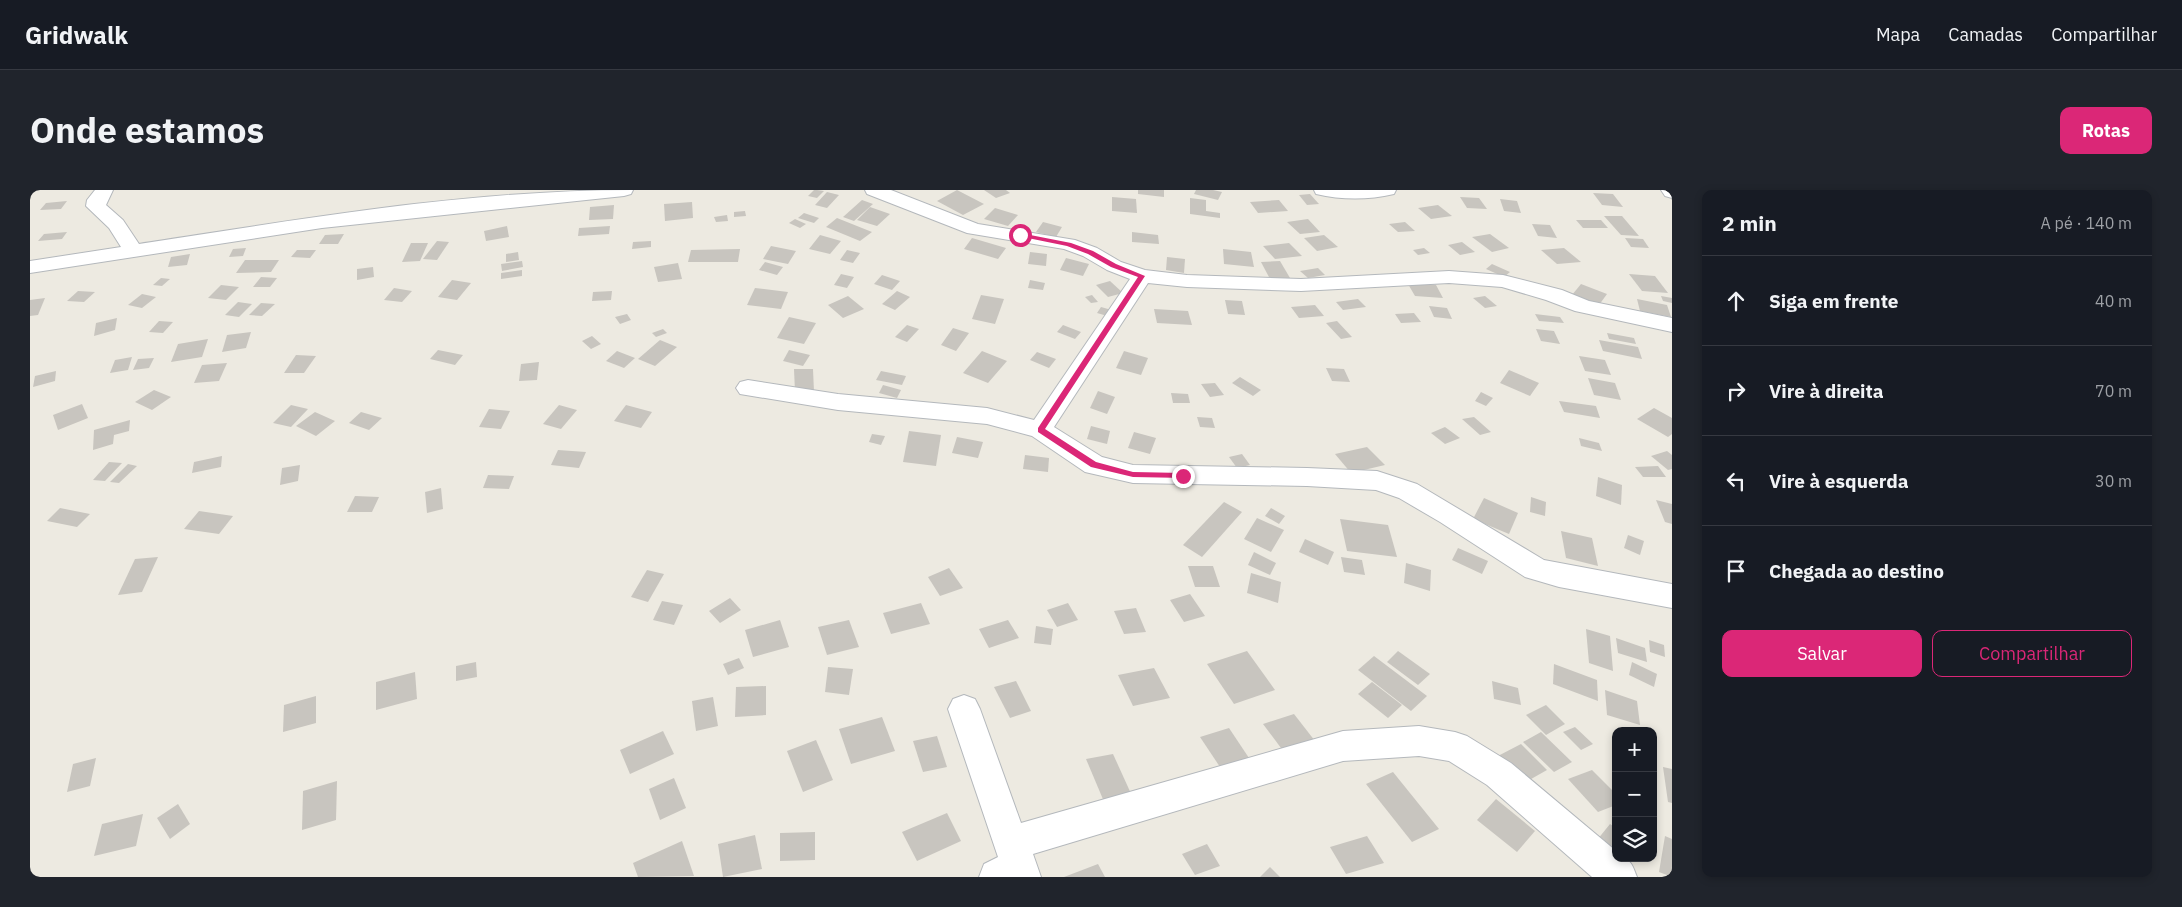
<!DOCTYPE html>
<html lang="pt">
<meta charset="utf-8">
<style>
:root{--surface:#171b24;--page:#20242c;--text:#f1f3f6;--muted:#9ea1a6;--line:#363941;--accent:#db2777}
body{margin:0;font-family:"IBM Plex Sans",sans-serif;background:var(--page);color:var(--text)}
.controls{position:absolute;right:15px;bottom:15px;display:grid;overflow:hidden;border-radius:10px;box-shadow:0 2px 8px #0003}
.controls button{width:45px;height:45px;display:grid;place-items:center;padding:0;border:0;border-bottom:1px solid var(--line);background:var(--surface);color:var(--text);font:25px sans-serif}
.stop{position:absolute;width:15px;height:15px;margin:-11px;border:4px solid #db2777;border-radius:50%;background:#fff}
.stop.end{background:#db2777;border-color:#fff;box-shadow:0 1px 5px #0008}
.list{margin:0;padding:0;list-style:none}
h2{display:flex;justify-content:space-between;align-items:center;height:65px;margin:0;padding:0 20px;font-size:21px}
h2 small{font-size:16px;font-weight:400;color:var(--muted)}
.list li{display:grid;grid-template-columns:32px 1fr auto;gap:15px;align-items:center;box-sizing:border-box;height:90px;padding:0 20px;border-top:1px solid var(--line)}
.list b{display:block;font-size:19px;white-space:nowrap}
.list em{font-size:16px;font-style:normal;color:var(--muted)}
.actions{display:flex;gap:10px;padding:15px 20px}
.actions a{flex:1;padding:11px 0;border:1px solid var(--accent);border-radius:10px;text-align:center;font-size:18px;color:var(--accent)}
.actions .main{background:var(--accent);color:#fff}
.icon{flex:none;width:28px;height:28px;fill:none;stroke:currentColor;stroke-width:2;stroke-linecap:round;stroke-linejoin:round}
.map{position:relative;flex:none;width:1642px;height:687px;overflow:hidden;border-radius:10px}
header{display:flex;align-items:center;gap:30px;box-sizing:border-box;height:70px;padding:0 25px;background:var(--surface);border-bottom:1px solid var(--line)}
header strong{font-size:24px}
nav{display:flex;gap:28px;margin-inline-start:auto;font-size:18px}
.intro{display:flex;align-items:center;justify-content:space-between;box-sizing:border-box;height:120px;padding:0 30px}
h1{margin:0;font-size:35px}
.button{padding:12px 22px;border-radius:10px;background:var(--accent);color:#fff;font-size:18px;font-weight:700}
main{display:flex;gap:30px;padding:0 30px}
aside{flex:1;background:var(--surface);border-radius:10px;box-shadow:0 2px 8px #0003}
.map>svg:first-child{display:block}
.building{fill:#c8c5bf}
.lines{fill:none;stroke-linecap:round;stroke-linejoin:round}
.minor-casing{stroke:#b4b8bc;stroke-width:2}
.minor{fill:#fff;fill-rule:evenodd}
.route{fill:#db2777}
</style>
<header>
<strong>Gridwalk</strong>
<nav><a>Mapa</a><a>Camadas</a><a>Compartilhar</a></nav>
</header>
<div class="intro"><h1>Onde estamos</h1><a class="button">Rotas</a></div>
<main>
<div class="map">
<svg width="1642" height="687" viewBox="0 0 1642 687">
<rect width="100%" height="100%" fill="#edeae1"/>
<!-- building -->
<g class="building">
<polygon points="784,0 787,0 794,1 787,8 778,6"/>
<polygon points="927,0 954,14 933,25 907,11"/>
<polygon points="954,0 976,0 980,3 966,8"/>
<polygon points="1108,0 1134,0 1134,7 1108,4"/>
<polygon points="1166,0 1183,0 1192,2 1188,10 1164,4"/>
<polygon points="797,2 809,5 797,18 785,15"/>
<polygon points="1563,3 1583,4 1593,17 1572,15"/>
<polygon points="1280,4 1289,14 1277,15 1269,5"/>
<polygon points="1082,7 1106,9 1107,23 1082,21"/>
<polygon points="1430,7 1449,8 1457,19 1437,18"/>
<polygon points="1160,8 1176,10 1176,21 1190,23 1190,28 1160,24"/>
<polygon points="1470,9 1487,11 1491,23 1474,21"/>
<polygon points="832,10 843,14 824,31 813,27"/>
<polygon points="1249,10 1258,21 1228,23 1220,12"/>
<polygon points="37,11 31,19 10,20 16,13"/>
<polygon points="662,12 663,28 635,31 634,14"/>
<polygon points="584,15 583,29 559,30 560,17"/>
<polygon points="1408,15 1422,26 1401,29 1388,18"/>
<polygon points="840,17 860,24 847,36 827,30"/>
<polygon points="965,18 988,25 978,36 954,29"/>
<polygon points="715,21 716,26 704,27 704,22"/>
<polygon points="774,23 789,28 784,33 768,28"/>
<polygon points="697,25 698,31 686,32 684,27"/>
<polygon points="1574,26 1592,26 1609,46 1591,45"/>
<polygon points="807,28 842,42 830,51 796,37"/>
<polygon points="765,29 776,34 770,38 759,33"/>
<polygon points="1278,29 1290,42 1270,44 1257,32"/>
<polygon points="1546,30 1571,30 1578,38 1553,38"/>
<polygon points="1013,32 1032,37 1026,47 1006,42"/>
<polygon points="1375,32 1385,41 1368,42 1359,34"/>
<polygon points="1502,34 1520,35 1527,48 1508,46"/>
<polygon points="477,36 479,47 456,51 454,41"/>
<polygon points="580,36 579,44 548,46 549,38"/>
<polygon points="37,42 32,49 8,51 14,44"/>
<polygon points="1102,42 1128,45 1129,54 1102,52"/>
<polygon points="314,44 308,54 289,54 295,45"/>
<polygon points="1460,44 1479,58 1462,62 1442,47"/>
<polygon points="790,45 811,51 800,64 779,59"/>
<polygon points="1294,45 1308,57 1287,61 1274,48"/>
<polygon points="942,48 976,58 968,69 934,59"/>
<polygon points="1595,48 1613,49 1619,58 1601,57"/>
<polygon points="407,51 419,52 407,70 393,69"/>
<polygon points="621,51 621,57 602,59 603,52"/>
<polygon points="1432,52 1445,62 1430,65 1418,55"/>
<polygon points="381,53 398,53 390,71 372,72"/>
<polygon points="1259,53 1272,66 1245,69 1233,56"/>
<polygon points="741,56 766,61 758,74 733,69"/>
<polygon points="216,58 213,66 199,67 203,59"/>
<polygon points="1394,58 1400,63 1388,65 1383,60"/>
<polygon points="1534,58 1551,72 1527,74 1511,60"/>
<polygon points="710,59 708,72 658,72 661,60"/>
<polygon points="1193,59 1221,62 1224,77 1194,74"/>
<polygon points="267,60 286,60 280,68 261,67"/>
<polygon points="817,60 830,63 823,73 810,70"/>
<polygon points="488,62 489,70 476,72 476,64"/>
<polygon points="1000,62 1017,64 1016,76 998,74"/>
<polygon points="160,64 157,75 138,77 141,67"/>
<polygon points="1137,67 1155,69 1154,83 1136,80"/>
<polygon points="1036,68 1059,74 1053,86 1030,80"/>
<polygon points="215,70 249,70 241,82 206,83"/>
<polygon points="492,71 493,77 472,81 471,74"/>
<polygon points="1250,71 1260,88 1240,89 1231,72"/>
<polygon points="735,72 753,77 747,85 729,80"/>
<polygon points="648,73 652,89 628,92 624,77"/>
<polygon points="1462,74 1480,82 1474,87 1456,79"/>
<polygon points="343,77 344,87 327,90 327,79"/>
<polygon points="1288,78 1295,85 1278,88 1270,81"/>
<polygon points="492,80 492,86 471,89 471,83"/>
<polygon points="811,84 824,87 817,98 804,95"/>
<polygon points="1599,84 1625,86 1638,103 1612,101"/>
<polygon points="852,85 870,91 862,100 844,94"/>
<polygon points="231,87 247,88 240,97 223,97"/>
<polygon points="131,88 140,89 132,96 123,95"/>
<polygon points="422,90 441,93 427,110 408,107"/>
<polygon points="1000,90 1015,93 1013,100 998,98"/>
<polygon points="1080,91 1093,103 1078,107 1066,95"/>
<polygon points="1378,94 1406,95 1413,108 1385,106"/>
<polygon points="1551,94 1577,104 1569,115 1542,105"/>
<polygon points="191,95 209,97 196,110 178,108"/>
<polygon points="364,98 382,101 372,112 354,110"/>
<polygon points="725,98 758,102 751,119 717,115"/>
<polygon points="48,101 65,102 54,112 37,111"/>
<polygon points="582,101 581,110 562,111 563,102"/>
<polygon points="867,101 880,107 865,120 852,114"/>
<polygon points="112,104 126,107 112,118 98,115"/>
<polygon points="951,105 974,109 965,134 942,129"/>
<polygon points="1062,105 1068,112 1061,113 1055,107"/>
<polygon points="818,106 834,119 813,128 798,115"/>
<polygon points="1455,106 1467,116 1455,118 1443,108"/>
<polygon points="1631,106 1642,108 1642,113 1633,111"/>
<polygon points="15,108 8,125 0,126 0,110"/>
<polygon points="1328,109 1336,117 1313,120 1306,112"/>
<polygon points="1607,109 1637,115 1641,127 1610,121"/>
<polygon points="1195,110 1212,111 1215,125 1198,124"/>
<polygon points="208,112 222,114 209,127 195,125"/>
<polygon points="231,113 245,114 232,126 219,125"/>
<polygon points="1285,115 1294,126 1269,128 1261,117"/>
<polygon points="1399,116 1417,118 1422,129 1404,127"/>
<polygon points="1071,117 1085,121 1081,127 1067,123"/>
<polygon points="1124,119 1158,121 1162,135 1127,133"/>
<polygon points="1384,123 1391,132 1371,133 1365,124"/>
<polygon points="597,124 601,130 590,134 585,127"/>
<polygon points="1505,124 1530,127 1534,133 1509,131"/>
<polygon points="759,127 786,133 774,154 747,148"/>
<polygon points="87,128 85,140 64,146 66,133"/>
<polygon points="129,131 143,132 133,143 119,142"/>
<polygon points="1307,131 1322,147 1311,149 1296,133"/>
<polygon points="877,135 889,139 877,152 865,147"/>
<polygon points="1033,135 1051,142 1045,149 1027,142"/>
<polygon points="923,138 939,143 926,161 911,155"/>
<polygon points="633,139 637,143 626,147 622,143"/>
<polygon points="1506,139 1524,141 1530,154 1511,151"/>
<polygon points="221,142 216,158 192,162 197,145"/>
<polygon points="1577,143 1604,148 1606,154 1579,149"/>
<polygon points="562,146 571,154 561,159 552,151"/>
<polygon points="178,149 172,167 141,172 148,154"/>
<polygon points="630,150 647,157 625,176 608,169"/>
<polygon points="1569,150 1608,157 1612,169 1573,161"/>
<polygon points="408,160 433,165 425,175 400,169"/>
<polygon points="759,160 780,165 773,176 753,171"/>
<polygon points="587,161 605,168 594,178 576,171"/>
<polygon points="952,161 977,171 958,193 933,183"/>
<polygon points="1094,161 1118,168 1111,185 1086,178"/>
<polygon points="1007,162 1026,169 1019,178 1000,170"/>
<polygon points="266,165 286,166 274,183 254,183"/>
<polygon points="1549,166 1575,170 1581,185 1555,181"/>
<polygon points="102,167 98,180 80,183 85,170"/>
<polygon points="124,168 119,178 103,180 108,169"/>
<polygon points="509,172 507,190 489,191 491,174"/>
<polygon points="197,173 189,191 164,193 172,175"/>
<polygon points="1296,178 1314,179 1320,192 1302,191"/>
<polygon points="764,179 783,179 784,202 765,202"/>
<polygon points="1479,180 1509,193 1500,206 1470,193"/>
<polygon points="26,181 25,191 3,197 5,186"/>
<polygon points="851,181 876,186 872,195 846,190"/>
<polygon points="1210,187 1231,200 1223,206 1202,193"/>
<polygon points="1558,188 1585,193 1591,210 1564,205"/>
<polygon points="1185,193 1194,205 1180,207 1171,194"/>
<polygon points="853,195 871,200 867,208 849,203"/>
<polygon points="124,200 141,207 122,220 105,212"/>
<polygon points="1068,201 1085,207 1077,224 1060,218"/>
<polygon points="1451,202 1463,208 1456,216 1445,211"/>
<polygon points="1141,203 1158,204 1160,213 1143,213"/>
<polygon points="1529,211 1566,216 1570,228 1534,222"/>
<polygon points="52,214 58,228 28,240 23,225"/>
<polygon points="261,215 278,219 261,237 243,233"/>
<polygon points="529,215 547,220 531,239 513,234"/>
<polygon points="596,215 622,222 611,238 584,231"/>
<polygon points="1624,218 1642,228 1642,244 1638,247 1607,229"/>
<polygon points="459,219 480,221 471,239 449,237"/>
<polygon points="285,222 305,231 286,246 266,236"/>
<polygon points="331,222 352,228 339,240 319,233"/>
<polygon points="1167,227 1182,228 1185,238 1170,237"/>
<polygon points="1444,227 1461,242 1450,245 1432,229"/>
<polygon points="100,230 99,241 84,245 83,254 63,260 64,240"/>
<polygon points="1061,236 1080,241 1077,254 1057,249"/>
<polygon points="1415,237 1430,248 1415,254 1401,243"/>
<polygon points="879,241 911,245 906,276 873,272"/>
<polygon points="1104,242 1126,248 1120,264 1098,258"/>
<polygon points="842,244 855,246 851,255 839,252"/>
<polygon points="927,247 953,252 948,268 922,263"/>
<polygon points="1549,248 1569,253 1572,261 1551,256"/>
<polygon points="1337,257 1355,275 1321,283 1305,264"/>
<polygon points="528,260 556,262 549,278 521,275"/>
<polygon points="1637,261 1642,265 1642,279 1638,280 1621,266"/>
<polygon points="1212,264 1220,275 1207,278 1199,267"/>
<polygon points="995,265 1019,268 1018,282 993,279"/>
<polygon points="192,266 191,277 162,283 164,272"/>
<polygon points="79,272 92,273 75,291 63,290"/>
<polygon points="98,274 107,276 89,293 80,292"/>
<polygon points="270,275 268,291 250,295 252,278"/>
<polygon points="1628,276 1636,287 1613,287 1605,277"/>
<polygon points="458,285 484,286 479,299 453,298"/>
<polygon points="1568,287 1592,295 1591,315 1566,306"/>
<polygon points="411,298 413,319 397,323 395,302"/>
<polygon points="325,306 349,307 342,322 317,322"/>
<polygon points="1501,307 1516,312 1515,326 1500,322"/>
<polygon points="1454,308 1488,323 1479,344 1443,329"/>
<polygon points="1626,310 1642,314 1642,334 1635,332"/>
<polygon points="1194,312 1212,322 1172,367 1153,355"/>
<polygon points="30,318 60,324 47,337 17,331"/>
<polygon points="1241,318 1255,326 1249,334 1235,326"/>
<polygon points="169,321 203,326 189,344 154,339"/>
<polygon points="1227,328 1254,340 1241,362 1214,349"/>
<polygon points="1310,329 1358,335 1367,367 1317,361"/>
<polygon points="1531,341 1562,348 1568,376 1536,368"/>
<polygon points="1598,345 1614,351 1610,365 1594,358"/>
<polygon points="1275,349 1304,362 1298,375 1269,362"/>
<polygon points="1428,358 1458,371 1452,384 1422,370"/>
<polygon points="1224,362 1246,373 1240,385 1218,375"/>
<polygon points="128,367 112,402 88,405 105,369"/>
<polygon points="1311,367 1332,370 1335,385 1314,382"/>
<polygon points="1376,373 1401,380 1400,401 1374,393"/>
<polygon points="1158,376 1183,376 1190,397 1165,397"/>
<polygon points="919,378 933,398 910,406 898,387"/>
<polygon points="617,380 634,384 618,412 601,407"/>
<polygon points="1221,383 1251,392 1248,413 1217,403"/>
<polygon points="1160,404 1175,426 1154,432 1140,410"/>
<polygon points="700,408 711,420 690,433 679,421"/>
<polygon points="632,411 653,415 644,435 623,430"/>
<polygon points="891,413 900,434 861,444 853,423"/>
<polygon points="1038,413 1048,430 1027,437 1017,420"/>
<polygon points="1106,418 1116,442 1094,444 1084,421"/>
<polygon points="750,430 759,457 723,467 715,440"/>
<polygon points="819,430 829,457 797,465 788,437"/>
<polygon points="978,430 989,448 959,458 949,439"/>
<polygon points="1006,436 1023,439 1021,455 1004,453"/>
<polygon points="1556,439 1580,446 1583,481 1559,473"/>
<polygon points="1586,448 1615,458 1617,472 1588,463"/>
<polygon points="1619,450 1634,455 1635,467 1620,462"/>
<polygon points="1217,461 1245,500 1204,514 1177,474"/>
<polygon points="1368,461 1400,484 1388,495 1357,472"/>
<polygon points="1344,466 1397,506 1381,521 1328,480"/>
<polygon points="709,468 714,478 698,485 693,474"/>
<polygon points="446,472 447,487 426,491 426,476"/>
<polygon points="1602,472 1627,484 1624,497 1599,485"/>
<polygon points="1524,474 1567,490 1568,511 1523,494"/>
<polygon points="798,477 823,479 819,505 795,502"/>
<polygon points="1124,478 1140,508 1103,516 1088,485"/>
<polygon points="385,482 387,509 346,520 346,492"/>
<polygon points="986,491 1001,521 980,528 964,497"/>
<polygon points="1462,491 1488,498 1491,515 1464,509"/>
<polygon points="1342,492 1372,515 1358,528 1328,504"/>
<polygon points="736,496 736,525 705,527 706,497"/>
<polygon points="1575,500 1607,511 1610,535 1577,525"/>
<polygon points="286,506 286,533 253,542 254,515"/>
<polygon points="683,507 688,536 666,541 662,511"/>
<polygon points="1516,515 1535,534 1516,545 1496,525"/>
<polygon points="1264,524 1285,551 1254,562 1233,534"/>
<polygon points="852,527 865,561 821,574 809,539"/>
<polygon points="1545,537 1563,554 1551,560 1533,542"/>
<polygon points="1199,538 1219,568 1190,577 1170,547"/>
<polygon points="633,541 644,564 600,584 590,560"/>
<polygon points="1511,542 1542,572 1524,582 1493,552"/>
<polygon points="907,546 917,577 893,582 883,551"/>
<polygon points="786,550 803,590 773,602 757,561"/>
<polygon points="1491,554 1517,580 1492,594 1466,567"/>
<polygon points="1083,564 1103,608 1075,614 1056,569"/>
<polygon points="66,568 60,596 37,602 43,574"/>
<polygon points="1633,577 1642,579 1642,613 1638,612"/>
<polygon points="1562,580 1586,604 1586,615 1568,622 1538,589"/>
<polygon points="1363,582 1409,639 1382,652 1336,594"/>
<polygon points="644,588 656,618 630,630 619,599"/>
<polygon points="307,591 306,630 272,640 273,601"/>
<polygon points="1466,609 1505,641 1487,662 1447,630"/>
<polygon points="148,614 160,634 140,649 127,628"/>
<polygon points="917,623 931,651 887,671 872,642"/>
<polygon points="113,624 106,656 64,666 72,634"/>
<polygon points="1580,634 1586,638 1586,668 1602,668 1593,679 1563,655"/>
<polygon points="785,642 785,670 750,671 750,643"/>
<polygon points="725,645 732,679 693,687 688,654"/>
<polygon points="1337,646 1354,673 1316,684 1300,657"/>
<polygon points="1635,646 1642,649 1642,687 1629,682"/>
<polygon points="652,651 664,686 608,687 603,673"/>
<polygon points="1177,654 1190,676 1165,685 1152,664"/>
<polygon points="1068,674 1075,687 1034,687"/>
<polygon points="1240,677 1250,687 1230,687"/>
</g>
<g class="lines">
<defs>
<g id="minor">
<path d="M65,0h18l-7,15 17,15 16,24c164,-25 329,-54 494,-54l-2,4 -7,2 -302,32 -292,45v-12l91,-14 -12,-19 -23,-22 1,-6z"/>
<polygon points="835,0 861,0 948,34 1045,50 1067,58 1091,72 1115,80 1157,85 1271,89 1419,81 1473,85 1532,100 1559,111 1642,128 1642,142 1545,121 1516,110 1472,97 1419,93 1271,101 1157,97 1118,93 1024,237 1072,267 1103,275 1277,278 1347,281 1387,294 1514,370 1642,394 1642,418 1529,397 1495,387 1410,332 1369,308 1346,300 1277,296 1103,293 1055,282 1002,246 957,234 808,220 710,204 706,198 710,192 718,190 808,204 957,218 1004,230 1100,89 1077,80 1053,66 1034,59 937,43 837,4"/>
<path d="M1284,0h82l-2,4c-26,6 -52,6 -78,0z"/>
<polygon points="1631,0 1642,0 1642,8 1635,6"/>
<path d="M934,505l11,4 5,10 41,114 322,-92 76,-5 36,6 12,4 44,27 105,88v7c15,0 16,6 21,19h-45l-105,-92 -38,-24 -30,-5 -76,5 -310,93 8,23h-62l5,-13 14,-7 -50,-148 5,-10z"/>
</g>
</defs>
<!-- minor casing -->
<use href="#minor" class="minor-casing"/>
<!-- minor -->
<use href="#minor" class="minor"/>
</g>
<!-- route -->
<polygon class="route" points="990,43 1041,53 1063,61 1086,74 1115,86 1015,239 1066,272 1103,282 1153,283 1157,286 1156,288 1103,287 1061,277 1008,242 1008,238 1108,87 1081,77 1058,64 1037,56 988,46"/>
</svg>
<div class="controls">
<button>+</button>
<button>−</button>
<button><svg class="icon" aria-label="layers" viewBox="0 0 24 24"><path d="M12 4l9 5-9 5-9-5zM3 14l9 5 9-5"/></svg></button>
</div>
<div class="stop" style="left:990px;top:45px"></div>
<div class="stop end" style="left:1153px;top:286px"></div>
</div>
<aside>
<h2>2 min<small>A pé · 140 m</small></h2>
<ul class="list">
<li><svg class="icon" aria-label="ahead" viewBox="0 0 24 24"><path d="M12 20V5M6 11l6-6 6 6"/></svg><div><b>Siga em frente</b></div><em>40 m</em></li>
<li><svg class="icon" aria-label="right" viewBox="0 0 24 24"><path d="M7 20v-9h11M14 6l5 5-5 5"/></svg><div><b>Vire à direita</b></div><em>70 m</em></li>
<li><svg class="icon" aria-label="left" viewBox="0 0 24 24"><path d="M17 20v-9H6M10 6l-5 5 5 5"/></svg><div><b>Vire à esquerda</b></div><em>30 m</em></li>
<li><svg class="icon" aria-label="arrive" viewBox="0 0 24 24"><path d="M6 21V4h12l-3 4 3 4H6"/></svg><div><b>Chegada ao destino</b></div></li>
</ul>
<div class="actions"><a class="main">Salvar</a><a>Compartilhar</a></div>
</aside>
</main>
